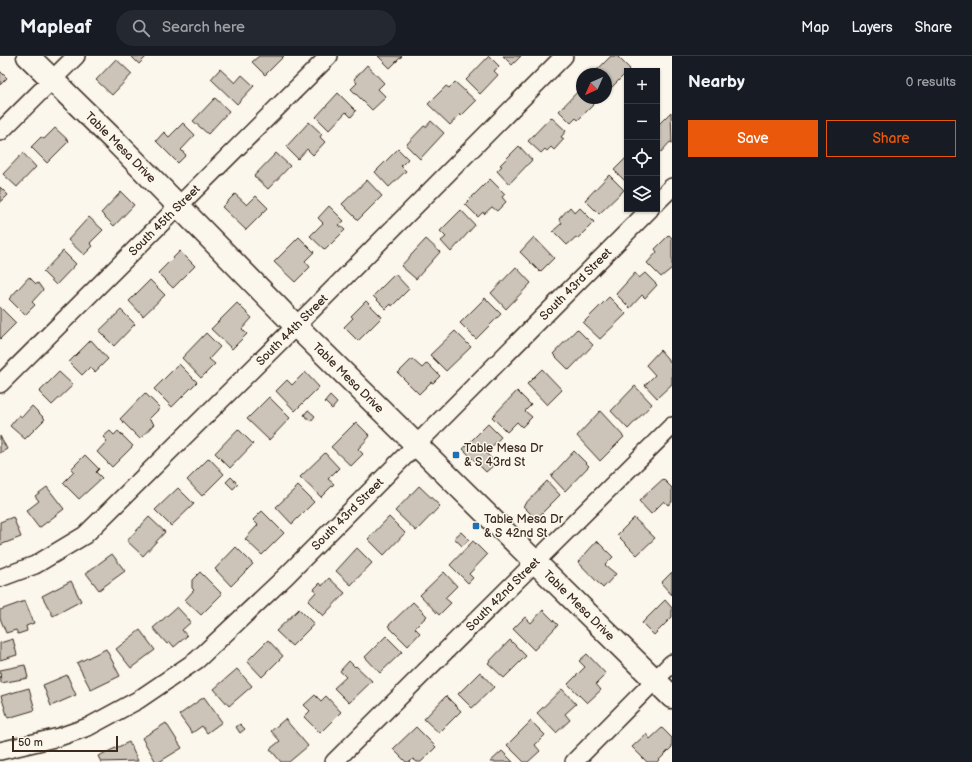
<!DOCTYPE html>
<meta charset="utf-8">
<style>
:root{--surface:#171b24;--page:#242831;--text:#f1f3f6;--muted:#9ea1a6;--line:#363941;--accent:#ea580c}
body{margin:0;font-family:"Balsamiq Sans",sans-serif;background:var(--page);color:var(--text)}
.controls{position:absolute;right:12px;top:12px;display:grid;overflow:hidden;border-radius:0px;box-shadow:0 1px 3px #0004}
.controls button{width:36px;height:36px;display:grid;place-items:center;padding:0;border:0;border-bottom:1px solid var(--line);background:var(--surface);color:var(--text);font:20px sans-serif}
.compass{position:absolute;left:576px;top:12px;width:36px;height:36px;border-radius:50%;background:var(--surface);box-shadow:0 1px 3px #0004;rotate:225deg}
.scale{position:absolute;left:12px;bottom:10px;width:106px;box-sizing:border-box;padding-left:4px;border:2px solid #3b2a1e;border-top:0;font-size:11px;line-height:14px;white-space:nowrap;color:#3b2a1e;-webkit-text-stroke:3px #fbf7ec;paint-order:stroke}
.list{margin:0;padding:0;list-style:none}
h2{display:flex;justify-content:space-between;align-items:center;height:52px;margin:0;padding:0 16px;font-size:17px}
h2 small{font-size:13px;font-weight:400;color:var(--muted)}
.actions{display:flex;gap:8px;padding:12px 16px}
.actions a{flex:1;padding:9px 0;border:1px solid var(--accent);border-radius:0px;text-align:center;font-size:14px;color:var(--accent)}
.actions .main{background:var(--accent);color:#fff}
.icon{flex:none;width:22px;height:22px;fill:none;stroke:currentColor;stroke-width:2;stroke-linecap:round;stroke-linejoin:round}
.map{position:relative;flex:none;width:672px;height:706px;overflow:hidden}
header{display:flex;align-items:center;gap:24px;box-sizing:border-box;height:56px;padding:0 20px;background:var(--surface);border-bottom:1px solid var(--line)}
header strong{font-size:19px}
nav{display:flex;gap:22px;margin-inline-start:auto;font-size:14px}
.search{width:280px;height:36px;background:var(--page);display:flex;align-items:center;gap:10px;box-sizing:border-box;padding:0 14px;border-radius:22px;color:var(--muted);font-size:15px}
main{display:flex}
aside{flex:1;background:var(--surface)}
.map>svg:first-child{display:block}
.building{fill:#ccc4b9;stroke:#3b2a1e}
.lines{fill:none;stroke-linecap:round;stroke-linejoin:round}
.minor-casing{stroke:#3b2a1e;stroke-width:20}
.highway-casing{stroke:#3b2a1e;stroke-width:25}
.minor{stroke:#fbf7ec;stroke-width:17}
.highway{stroke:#fbf7ec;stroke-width:22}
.poi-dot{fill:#1f6fb2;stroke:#fbf7ec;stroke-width:1.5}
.labels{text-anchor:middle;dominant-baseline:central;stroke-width:3;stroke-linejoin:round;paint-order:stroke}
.street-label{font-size:12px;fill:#3b2a1e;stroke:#fbf7ec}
.poi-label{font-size:12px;fill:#3b2a1e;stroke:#fbf7ec;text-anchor:start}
</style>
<header>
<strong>Mapleaf</strong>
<div class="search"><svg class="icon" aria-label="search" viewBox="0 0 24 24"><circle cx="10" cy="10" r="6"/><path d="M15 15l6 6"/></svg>Search here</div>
<nav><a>Map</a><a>Layers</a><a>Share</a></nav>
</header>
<main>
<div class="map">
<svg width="672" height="706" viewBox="0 0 672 706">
<rect width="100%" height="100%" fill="#fbf7ec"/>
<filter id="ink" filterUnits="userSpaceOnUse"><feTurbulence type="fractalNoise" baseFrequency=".025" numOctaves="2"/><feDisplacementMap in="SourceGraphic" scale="8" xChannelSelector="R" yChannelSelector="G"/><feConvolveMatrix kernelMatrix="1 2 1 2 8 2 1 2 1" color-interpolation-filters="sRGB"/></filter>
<g filter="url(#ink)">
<!-- building -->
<g class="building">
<polygon points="131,0 147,0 139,8"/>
<polygon points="259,0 284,0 265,19 252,6"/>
<polygon points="378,0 402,0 390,12"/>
<polygon points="489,0 499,10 494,15 498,19 480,38 466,24"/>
<polygon points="503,0 521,0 512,9"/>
<polygon points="611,0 617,0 630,13 606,37 606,18 593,18"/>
<polygon points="116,3 132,18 112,39 96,24"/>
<polygon points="367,9 384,27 378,33 386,41 372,54 351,33 357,27 354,23"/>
<polygon points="220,13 235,27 242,19 254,30 237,48 211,23"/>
<polygon points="0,15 7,22 0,29"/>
<polygon points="455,26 476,45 461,60 460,58 450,69 428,48 446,30 449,32"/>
<polygon points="581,32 582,42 591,42 595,47 578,64 576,62 571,67 559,55"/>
<polygon points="338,37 356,55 351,61 346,56 329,74 316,61"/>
<polygon points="215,42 229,55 208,78 193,65"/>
<polygon points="671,56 672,87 670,86 661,96 657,92 657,70"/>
<polygon points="551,61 566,75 561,81 564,83 554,94 551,91 547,95 545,93 541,97 528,85"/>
<polygon points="431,65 444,77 420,103 406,89 424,70 426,71"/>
<polygon points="309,66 322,78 320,81 325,86 313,99 307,93 298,103 286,91"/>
<polygon points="183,67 195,79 181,94 186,99 178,107 156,85 164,76 169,81"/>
<polygon points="55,72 69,85 47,107 31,91 41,81 44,83"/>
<polygon points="519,90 532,104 509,128 497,115 502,110 500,109"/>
<polygon points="398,93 408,103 401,110 406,115 389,131 375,116"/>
<polygon points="23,97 36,111 17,131 3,118"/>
<polygon points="276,97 290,110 268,133 254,120"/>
<polygon points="627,101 627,127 614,114"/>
<polygon points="609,119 624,134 599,158 585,144"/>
<polygon points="490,123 505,138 502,141 506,146 497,155 492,151 484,158 483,156 478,161 465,148"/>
<polygon points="367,124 382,140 358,164 342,148"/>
<polygon points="0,131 8,139 0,147"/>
<polygon points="121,136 134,149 114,170 101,157"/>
<polygon points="235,138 247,149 256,140 268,152 246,174 222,151"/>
<polygon points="329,150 344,165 339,169 345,174 325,194 310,180 323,167 318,162"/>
<polygon points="570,151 575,157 580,152 594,166 577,183 576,181 567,189 553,175 562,167 559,163"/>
<polygon points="461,154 475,169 451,196 441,185 446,181 440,175"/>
<polygon points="89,161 103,174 90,187 93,190 84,199 68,184"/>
<polygon points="669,179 672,182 672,212 661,221 647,207 657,196 655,193"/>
<polygon points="299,181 314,196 305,205 310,211 295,226 274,206"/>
<polygon points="534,181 554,202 540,216 520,196"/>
<polygon points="426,183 440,196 416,223 401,210"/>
<polygon points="63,195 76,208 56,229 43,216"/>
<polygon points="180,195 195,210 173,232 158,217"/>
<polygon points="516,211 531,227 506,253 491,237"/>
<polygon points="635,217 639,222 645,217 657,229 645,242 642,239 630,252 616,238"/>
<polygon points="395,218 409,233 392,250 391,248 386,253 373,240"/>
<polygon points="29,221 36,228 38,227 43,234 32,246 35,249 25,259 9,243"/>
<polygon points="150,224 165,239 143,260 129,245"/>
<polygon points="609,241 626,258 600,283 583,267"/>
<polygon points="485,242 501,258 476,283 460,267"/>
<polygon points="366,245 382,261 358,285 344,271 353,262 351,260"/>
<polygon points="237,247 252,262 242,273 247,278 232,293 211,273"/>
<polygon points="0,251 16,267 0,283"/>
<polygon points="121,254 135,268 114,290 99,275"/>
<polygon points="577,273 593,289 569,314 553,298"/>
<polygon points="455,275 471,291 446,315 430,299"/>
<polygon points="206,277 220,291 209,303 215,308 201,322 182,302"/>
<polygon points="91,284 108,303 95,316 90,311 82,319 69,306"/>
<polygon points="660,294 672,308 672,328 657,342 645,329 655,319 646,309"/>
<polygon points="412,303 422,312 427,307 440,320 433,327 431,326 419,338 398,317"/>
<polygon points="179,308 197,326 172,351 154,333"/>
<polygon points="542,313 562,334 547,349 527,328"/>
<polygon points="59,316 73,329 52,349 39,336"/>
<polygon points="305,316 319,331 295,355 276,335 287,324 292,329"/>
<polygon points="635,330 652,348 628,373 611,355"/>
<polygon points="517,335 531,349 525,355 532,361 522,371 517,366 507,376 492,361"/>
<polygon points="145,337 160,352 149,363 154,368 140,383 120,363"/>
<polygon points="330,340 337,347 332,353 325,346"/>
<polygon points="269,341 290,362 269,384 247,363"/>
<polygon points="32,350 45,363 25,383 10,370 19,359 22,361"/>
<polygon points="308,354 315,360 311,365 304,359"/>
<polygon points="600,355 624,381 600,405 577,380"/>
<polygon points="356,366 370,380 358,393 363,398 351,410 331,391"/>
<polygon points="488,368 501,381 486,397 496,407 486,416 463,393"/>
<polygon points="238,373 253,388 230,412 215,397"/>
<polygon points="110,375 114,379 118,375 133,390 112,411 97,396 107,385 103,381"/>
<polygon points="0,380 7,393 0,397"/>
<polygon points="574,395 589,410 565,435 551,420"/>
<polygon points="325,397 339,412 328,423 334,428 321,441 300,421"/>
<polygon points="85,399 99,413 96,416 102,422 79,443 63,427 74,416 71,413"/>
<polygon points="209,402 224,418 202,440 187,424"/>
<polygon points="231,421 238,428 233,433 226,426"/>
<polygon points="663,423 672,432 672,446 668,449 664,445 651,458 639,445"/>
<polygon points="547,425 560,439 536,463 523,450"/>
<polygon points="298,430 314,446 292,468 276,451"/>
<polygon points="419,430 440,450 416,475 395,455"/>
<polygon points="47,431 64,453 39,472 26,455 39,445 35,440"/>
<polygon points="178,432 194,448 171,470 155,454"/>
<polygon points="262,455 284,477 262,499 245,483 258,469 253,464"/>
<polygon points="13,461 21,481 0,489 0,466"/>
<polygon points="149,461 165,476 143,500 127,485"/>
<polygon points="389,461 405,477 384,499 368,483"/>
<polygon points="634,462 655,482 637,499 617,479"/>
<polygon points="461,476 469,484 462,490 454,482"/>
<polygon points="473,485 487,499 469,518 473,522 468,527 450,509"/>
<polygon points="597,485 613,501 605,509 616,518 603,532 578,506"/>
<polygon points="236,491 253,508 231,530 215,513"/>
<polygon points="357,492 372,507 351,529 336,515"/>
<polygon points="112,498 125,515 99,534 86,517"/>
<polygon points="200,516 222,538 201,559 185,544 194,534 192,532 192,524"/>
<polygon points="444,516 457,530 445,542 451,547 439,559 420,539"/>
<polygon points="672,516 672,539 661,527"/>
<polygon points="329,522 345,537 323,560 308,545 316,536 314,533 320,527 322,530"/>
<polygon points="71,525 81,545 53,560 42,540"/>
<polygon points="665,544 672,552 672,561 654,579 642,567"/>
<polygon points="25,545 34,567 26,570 27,575 18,578 16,574 6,577 0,562 0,554"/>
<polygon points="413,546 427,560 415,572 420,577 408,590 388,570"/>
<polygon points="177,551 191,566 182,574 187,580 174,591 170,586 167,588 153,572"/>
<polygon points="299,553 314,568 292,590 276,575"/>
<polygon points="543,554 558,569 534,594 513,573 525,561 531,567"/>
<polygon points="140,574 155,594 131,612 116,593"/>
<polygon points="386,580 402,596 380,617 365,601"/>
<polygon points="13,583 17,599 0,604 0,587"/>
<polygon points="268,584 283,600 262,621 247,605"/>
<polygon points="510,584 526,600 504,622 488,607"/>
<polygon points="106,593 120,620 91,634 77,607"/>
<polygon points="587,598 606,618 596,628 601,634 587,647 568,628 585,611 579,605"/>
<polygon points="349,605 355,611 356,610 372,625 349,647 334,632 346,621 340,615"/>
<polygon points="25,609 28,622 1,627 0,614"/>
<polygon points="237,613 252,630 229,650 214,633"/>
<polygon points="480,616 494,631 472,652 458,638"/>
<polygon points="67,619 76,639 51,650 43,629"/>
<polygon points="29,632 35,654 8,662 1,640"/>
<polygon points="562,633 576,648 565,658 570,664 556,677 537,657"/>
<polygon points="315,639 321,645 326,640 341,656 320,677 304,661 310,655 304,649"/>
<polygon points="446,640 461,655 439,677 424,663"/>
<polygon points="204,641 222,666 207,677 202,670 192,677 179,659"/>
<polygon points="285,663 308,690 289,706 281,706 270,693 280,685 271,675"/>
<polygon points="531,665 545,679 535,689 540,695 528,706 524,706 507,689"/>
<polygon points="166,667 182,692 159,706 156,706 142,682"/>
<polygon points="240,668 245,673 240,677 236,671"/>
<polygon points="416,671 436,691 421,706 417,706 413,703 410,706 406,706 393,693"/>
<polygon points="662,672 672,682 672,691 657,706 647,706 632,691 646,678 650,683"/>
<polygon points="129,686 138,705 101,706 98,700"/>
<polygon points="502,695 513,706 490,706"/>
</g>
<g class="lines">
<defs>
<g id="minor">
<polyline points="0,76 76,0"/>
<polyline points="657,146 672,131"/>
<path id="s1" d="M0,328l329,-328"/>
<path id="s2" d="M0,522l35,-13 50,-30 228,-226 251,-253"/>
<path id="s3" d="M0,695l59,-14 29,-10 50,-27 59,-40 89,-84 364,-367"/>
<path id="s4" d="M334,706l338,-336"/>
<polyline points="574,706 672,607"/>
</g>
<g id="highway">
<path id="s5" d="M28,0l88,86 180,184 376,371"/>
</g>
</defs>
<!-- minor casing -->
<use href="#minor" class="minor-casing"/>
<!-- highway casing -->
<use href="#highway" class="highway-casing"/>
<!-- minor -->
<use href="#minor" class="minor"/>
<!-- highway -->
<use href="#highway" class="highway"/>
</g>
</g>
<!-- markers -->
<g class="poi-dot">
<rect x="452" y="395" width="8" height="8" rx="2"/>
<rect x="472" y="466" width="8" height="8" rx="2"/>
</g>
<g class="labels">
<!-- street labels -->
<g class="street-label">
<text stroke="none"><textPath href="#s5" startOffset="130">Table Mesa Drive</textPath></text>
<text stroke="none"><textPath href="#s1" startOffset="232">South 45th Street</textPath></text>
<text stroke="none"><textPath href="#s3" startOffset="753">South 43rd Street</textPath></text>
<text stroke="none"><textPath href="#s2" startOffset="387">South 44th Street</textPath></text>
<text stroke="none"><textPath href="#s5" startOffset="454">Table Mesa Drive</textPath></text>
<text stroke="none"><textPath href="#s3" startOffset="429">South 43rd Street</textPath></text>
<text stroke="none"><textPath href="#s4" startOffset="238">South 42nd Street</textPath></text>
<text stroke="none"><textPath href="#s5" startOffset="778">Table Mesa Drive</textPath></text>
</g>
<!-- poi labels -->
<g class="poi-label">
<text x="464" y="392">Table Mesa Dr<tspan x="464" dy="14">&amp; S 43rd St</tspan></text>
<text x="484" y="463">Table Mesa Dr<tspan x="484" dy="14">&amp; S 42nd St</tspan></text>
</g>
</g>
</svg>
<div class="controls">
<button>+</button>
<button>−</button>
<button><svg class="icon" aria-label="locate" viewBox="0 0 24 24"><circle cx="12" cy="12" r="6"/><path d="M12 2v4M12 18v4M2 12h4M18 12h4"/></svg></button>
<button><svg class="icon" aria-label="layers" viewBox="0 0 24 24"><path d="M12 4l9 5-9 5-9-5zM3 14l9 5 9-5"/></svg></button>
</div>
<svg class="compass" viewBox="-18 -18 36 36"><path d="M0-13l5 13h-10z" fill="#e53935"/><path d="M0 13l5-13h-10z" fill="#9ea1a6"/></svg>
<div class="scale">50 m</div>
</div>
<aside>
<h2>Nearby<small>0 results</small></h2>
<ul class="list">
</ul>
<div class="actions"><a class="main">Save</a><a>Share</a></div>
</aside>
</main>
